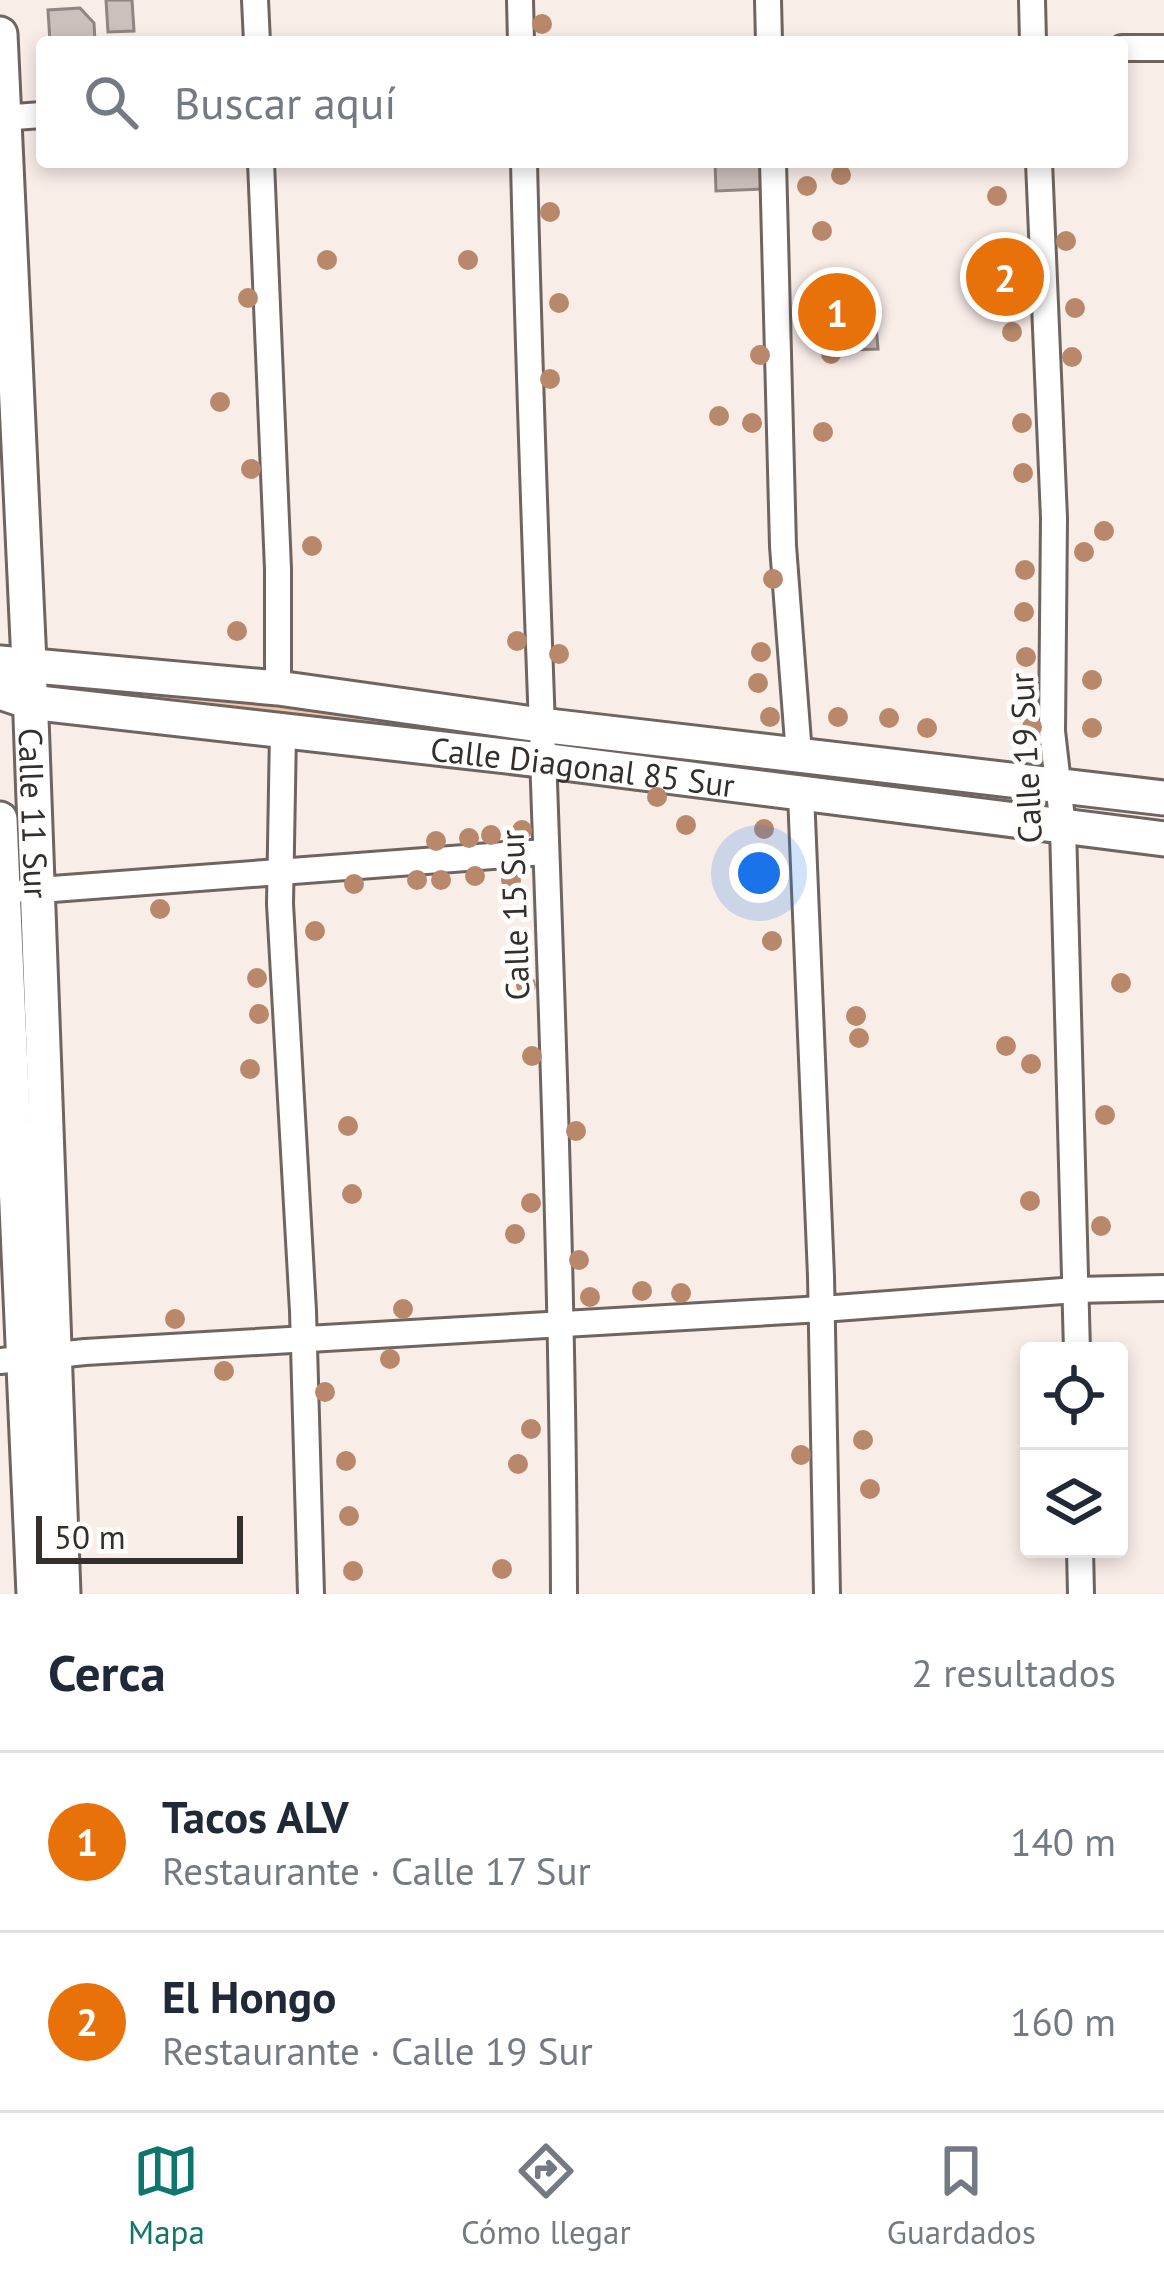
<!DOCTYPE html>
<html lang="es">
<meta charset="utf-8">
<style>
:root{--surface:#fff;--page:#f2f2f3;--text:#1f2937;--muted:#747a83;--line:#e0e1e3;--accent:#0f766e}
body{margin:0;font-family:"PT Sans",sans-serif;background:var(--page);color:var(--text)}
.controls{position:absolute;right:36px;bottom:36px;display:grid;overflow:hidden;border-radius:12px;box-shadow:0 6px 18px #0003}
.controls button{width:108px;height:108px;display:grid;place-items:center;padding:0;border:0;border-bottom:3px solid var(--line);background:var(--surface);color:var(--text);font:60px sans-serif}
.scale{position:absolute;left:36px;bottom:30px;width:207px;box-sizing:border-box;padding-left:12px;border:6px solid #332f2d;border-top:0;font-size:33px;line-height:42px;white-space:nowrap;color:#332f2d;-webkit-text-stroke:9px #fffdfb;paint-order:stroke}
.you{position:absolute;left:759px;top:873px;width:42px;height:42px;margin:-30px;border:9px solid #fff;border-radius:50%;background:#1a73e8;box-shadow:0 0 0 18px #1a73e833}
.badge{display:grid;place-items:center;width:78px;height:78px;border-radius:50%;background:var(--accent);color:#fff;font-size:39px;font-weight:700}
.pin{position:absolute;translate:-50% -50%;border:6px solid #fff;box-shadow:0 3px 12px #0006}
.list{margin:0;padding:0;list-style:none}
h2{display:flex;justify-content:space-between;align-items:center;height:156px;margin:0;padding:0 48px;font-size:51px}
h2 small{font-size:39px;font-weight:400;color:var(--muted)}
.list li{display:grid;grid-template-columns:78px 1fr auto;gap:36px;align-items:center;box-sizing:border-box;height:180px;padding:0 48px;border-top:3px solid var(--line)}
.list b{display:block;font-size:45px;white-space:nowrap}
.list p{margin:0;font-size:39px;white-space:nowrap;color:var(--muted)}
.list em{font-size:39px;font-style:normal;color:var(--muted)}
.icon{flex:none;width:66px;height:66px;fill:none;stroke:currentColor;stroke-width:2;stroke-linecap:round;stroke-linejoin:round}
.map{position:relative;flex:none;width:1164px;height:1594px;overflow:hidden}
.search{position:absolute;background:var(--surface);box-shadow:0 6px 18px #0003;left:36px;right:36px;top:36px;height:132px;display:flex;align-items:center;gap:30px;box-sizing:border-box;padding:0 42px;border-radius:12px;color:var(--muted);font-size:45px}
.sheet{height:516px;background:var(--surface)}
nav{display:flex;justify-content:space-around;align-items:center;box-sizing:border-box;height:168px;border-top:3px solid var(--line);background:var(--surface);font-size:33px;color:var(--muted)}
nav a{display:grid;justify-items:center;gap:6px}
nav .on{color:var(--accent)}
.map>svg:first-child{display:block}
.green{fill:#fac4ac}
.building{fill:#cbc0bb;stroke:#908580;stroke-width:3}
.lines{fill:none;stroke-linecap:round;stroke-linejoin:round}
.minor-casing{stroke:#6e6460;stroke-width:30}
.secondary-casing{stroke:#6e6460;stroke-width:39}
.minor{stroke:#fff;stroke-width:24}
.secondary{stroke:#fff;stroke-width:33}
.tree{fill:#b9886b}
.labels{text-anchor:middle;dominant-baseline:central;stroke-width:10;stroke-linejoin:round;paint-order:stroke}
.street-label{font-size:33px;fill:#332f2d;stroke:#fffdfb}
</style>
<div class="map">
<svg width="1164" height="1594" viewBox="0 0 1164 1594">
<rect width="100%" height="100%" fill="#f9ede8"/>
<!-- green -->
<g class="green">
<polygon points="62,682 511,735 514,744 61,690 55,685"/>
<polygon points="567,743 1021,799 1027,809 573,754"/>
</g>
<!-- building -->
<g class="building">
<polygon points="106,0 132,0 134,31 108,32"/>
<polygon points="80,8 94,23 95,42 50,42 48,10"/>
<polygon points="715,162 766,162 767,189 716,191"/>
<polygon points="876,325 878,349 823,351 822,328"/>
</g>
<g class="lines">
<defs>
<g id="minor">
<polyline points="255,0 257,42"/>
<polyline points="520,0 521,42"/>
<polyline points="768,0 769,42"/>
<polyline points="1032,0 1033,42"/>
<polyline points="1122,48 1164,48"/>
<polyline points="0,118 42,115"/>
<polyline points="261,162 278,569 278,688"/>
<path d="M524,162c11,477 38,954 40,1432"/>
<polyline points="773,162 783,546 799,755"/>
<polyline points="1039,162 1054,518 1052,731 1063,827 1077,1351"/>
<polyline points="283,731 280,904 303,1311 311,1594"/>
<polyline points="801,794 821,1276 827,1594"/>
<polyline points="26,891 545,852"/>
<polyline points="0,1361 85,1352 822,1309 1076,1290 1164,1288"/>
<polyline points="1080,1549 1081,1594"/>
</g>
<g id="secondary">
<path id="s1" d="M0,34l29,629 34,931"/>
<polyline points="0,663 278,688 540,725 1164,798"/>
<path id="s2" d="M0,692l30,10 511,58 623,79"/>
<polyline points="0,819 34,1594"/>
</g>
</defs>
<!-- minor casing -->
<use href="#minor" class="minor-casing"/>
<!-- secondary casing -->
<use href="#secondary" class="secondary-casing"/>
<!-- minor -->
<use href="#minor" class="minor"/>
<!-- secondary -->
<use href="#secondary" class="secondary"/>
</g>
<!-- trees -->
<g class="tree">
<circle cx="542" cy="24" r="10"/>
<circle cx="841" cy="175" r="10"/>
<circle cx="807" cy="186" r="10"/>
<circle cx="997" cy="196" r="10"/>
<circle cx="550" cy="212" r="10"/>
<circle cx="822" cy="231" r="10"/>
<circle cx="1066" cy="241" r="10"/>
<circle cx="327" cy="260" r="10"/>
<circle cx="468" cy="260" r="10"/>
<circle cx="248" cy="298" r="10"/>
<circle cx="559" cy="303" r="10"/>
<circle cx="1075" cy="308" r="10"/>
<circle cx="831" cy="322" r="10"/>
<circle cx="1012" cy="332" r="10"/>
<circle cx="831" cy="354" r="10"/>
<circle cx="760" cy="355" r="10"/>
<circle cx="1072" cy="357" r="10"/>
<circle cx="550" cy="379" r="10"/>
<circle cx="220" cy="402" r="10"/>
<circle cx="719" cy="416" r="10"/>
<circle cx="752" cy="423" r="10"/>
<circle cx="1022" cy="423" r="10"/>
<circle cx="823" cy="432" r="10"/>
<circle cx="251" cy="469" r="10"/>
<circle cx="1023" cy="473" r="10"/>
<circle cx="1104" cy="531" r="10"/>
<circle cx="312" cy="546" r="10"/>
<circle cx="1084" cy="552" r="10"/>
<circle cx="1025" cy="570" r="10"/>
<circle cx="773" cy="579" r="10"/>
<circle cx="1024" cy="612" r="10"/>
<circle cx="237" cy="631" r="10"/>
<circle cx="517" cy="641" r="10"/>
<circle cx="761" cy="652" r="10"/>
<circle cx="559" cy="654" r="10"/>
<circle cx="1026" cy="657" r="10"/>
<circle cx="1092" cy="680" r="10"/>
<circle cx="758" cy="683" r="10"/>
<circle cx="770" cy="717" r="10"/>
<circle cx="838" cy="717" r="10"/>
<circle cx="889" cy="718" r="10"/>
<circle cx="1032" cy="727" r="10"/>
<circle cx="927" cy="728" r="10"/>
<circle cx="1092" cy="728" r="10"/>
<circle cx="657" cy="797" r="10"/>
<circle cx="686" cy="825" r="10"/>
<circle cx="764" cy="829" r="10"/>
<circle cx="522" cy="830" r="10"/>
<circle cx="491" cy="835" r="10"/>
<circle cx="469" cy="838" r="10"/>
<circle cx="436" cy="841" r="10"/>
<circle cx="760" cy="861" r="10"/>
<circle cx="475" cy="876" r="10"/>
<circle cx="417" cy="880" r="10"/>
<circle cx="441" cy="880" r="10"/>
<circle cx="511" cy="880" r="10"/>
<circle cx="354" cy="884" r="10"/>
<circle cx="160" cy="909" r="10"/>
<circle cx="315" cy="931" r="10"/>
<circle cx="772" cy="941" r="10"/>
<circle cx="257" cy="978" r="10"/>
<circle cx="1121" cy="983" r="10"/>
<circle cx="526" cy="985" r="10"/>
<circle cx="259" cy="1014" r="10"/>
<circle cx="856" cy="1016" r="10"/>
<circle cx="859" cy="1038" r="10"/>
<circle cx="1006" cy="1046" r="10"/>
<circle cx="532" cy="1056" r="10"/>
<circle cx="1031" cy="1064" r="10"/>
<circle cx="250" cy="1069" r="10"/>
<circle cx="1105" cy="1115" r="10"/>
<circle cx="348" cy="1126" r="10"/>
<circle cx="576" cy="1131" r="10"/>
<circle cx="352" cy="1194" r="10"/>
<circle cx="1030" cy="1201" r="10"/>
<circle cx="531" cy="1203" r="10"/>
<circle cx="1101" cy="1226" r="10"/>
<circle cx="515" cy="1234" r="10"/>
<circle cx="579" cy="1260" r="10"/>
<circle cx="642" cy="1291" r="10"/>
<circle cx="681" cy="1293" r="10"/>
<circle cx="590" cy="1297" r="10"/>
<circle cx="403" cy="1309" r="10"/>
<circle cx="175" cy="1319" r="10"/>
<circle cx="390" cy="1359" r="10"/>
<circle cx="224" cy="1371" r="10"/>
<circle cx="325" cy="1392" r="10"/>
<circle cx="531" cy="1429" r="10"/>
<circle cx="863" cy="1440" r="10"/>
<circle cx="801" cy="1455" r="10"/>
<circle cx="346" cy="1461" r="10"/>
<circle cx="518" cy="1464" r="10"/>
<circle cx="870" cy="1489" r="10"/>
<circle cx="349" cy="1516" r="10"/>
<circle cx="502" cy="1569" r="10"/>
<circle cx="353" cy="1571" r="10"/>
</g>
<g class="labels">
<!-- street labels -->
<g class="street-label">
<text transform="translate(1025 758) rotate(-93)">Calle 19 Sur</text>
<text stroke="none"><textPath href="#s2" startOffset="588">Calle Diagonal 85 Sur</textPath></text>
<text stroke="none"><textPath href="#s1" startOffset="780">Calle 11 Sur</textPath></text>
<text transform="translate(514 915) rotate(-92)">Calle 15 Sur</text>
</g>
</g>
</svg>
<div class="controls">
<button><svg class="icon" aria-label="locate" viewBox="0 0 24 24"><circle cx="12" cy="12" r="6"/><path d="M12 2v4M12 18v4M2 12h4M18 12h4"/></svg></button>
<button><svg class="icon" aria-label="layers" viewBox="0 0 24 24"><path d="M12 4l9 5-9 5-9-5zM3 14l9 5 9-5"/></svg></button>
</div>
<div class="scale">50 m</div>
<div class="you"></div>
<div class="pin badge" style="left:837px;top:312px;background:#e8710a">1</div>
<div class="pin badge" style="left:1005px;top:277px;background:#e8710a">2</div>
<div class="search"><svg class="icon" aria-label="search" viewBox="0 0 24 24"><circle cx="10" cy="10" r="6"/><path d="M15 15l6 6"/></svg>Buscar aquí</div>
</div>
<section class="sheet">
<h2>Cerca<small>2 resultados</small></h2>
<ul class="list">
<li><span class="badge" style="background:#e8710a">1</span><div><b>Tacos ALV</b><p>Restaurante · Calle 17 Sur</p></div><em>140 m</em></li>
<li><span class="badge" style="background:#e8710a">2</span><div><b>El Hongo</b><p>Restaurante · Calle 19 Sur</p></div><em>160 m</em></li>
</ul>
</section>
<nav>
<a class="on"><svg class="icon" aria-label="map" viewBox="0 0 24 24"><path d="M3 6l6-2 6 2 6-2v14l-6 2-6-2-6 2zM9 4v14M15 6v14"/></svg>Mapa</a>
<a><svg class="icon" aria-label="directions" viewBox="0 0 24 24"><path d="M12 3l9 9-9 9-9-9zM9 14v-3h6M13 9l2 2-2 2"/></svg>Cómo llegar</a>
<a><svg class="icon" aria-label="saved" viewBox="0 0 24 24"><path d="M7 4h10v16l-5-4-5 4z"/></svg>Guardados</a>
</nav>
